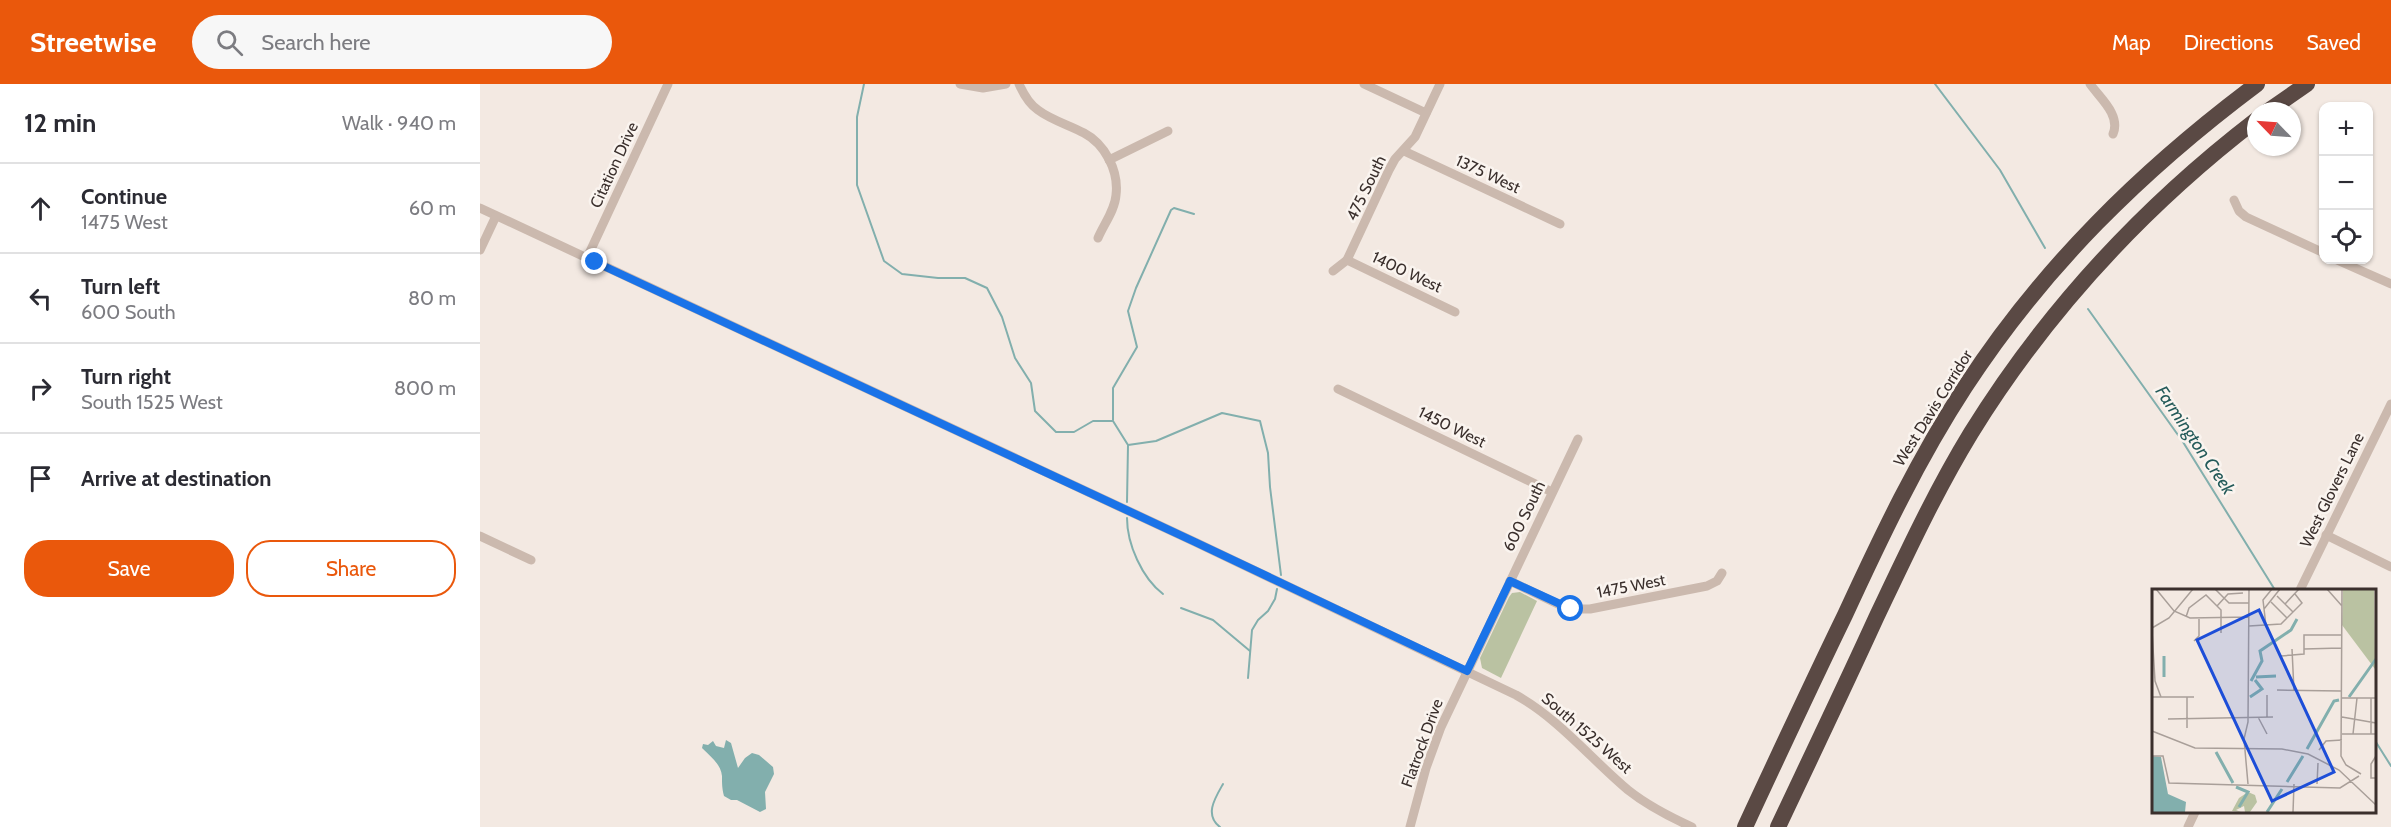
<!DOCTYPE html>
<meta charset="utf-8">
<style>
:root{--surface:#fff;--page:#f7f7f7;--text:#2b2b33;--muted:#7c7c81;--line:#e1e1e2;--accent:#ea580c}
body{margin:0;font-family:Cabin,sans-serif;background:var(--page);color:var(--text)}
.controls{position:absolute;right:18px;top:18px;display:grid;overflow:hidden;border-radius:12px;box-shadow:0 2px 4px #0004}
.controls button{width:54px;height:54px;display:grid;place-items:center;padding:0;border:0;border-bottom:2px solid var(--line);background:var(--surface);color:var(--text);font:30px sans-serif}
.compass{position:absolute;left:1767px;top:18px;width:54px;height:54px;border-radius:50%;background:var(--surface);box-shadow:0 2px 4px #0004;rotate:295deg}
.stop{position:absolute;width:18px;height:18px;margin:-14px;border:4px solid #1a73e8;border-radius:50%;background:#fff}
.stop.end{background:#1a73e8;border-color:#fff;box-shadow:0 2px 6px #0008}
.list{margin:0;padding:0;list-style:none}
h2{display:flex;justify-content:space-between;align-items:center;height:78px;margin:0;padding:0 24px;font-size:26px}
h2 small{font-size:20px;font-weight:400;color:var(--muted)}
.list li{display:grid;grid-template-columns:39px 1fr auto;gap:18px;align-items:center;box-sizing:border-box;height:90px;padding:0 24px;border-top:2px solid var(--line)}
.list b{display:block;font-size:22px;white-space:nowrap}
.list p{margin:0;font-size:20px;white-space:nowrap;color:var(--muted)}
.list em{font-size:20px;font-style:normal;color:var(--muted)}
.actions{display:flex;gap:12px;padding:18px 24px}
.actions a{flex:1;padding:14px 0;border:2px solid var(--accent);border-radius:24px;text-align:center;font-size:21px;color:var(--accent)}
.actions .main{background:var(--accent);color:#fff}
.icon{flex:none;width:33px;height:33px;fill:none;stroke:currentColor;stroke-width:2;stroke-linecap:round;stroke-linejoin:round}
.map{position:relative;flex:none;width:1911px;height:743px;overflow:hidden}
header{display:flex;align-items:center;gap:36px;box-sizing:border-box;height:84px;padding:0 30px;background:var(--accent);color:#fff}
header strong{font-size:28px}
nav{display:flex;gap:33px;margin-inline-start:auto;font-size:21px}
.search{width:420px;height:54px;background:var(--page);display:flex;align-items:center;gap:15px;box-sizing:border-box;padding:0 21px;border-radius:33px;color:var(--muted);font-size:22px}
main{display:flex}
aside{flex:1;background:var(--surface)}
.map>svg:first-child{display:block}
.green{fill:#bac2a2}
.water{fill:#82afad}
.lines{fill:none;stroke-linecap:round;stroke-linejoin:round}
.stream{stroke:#82afad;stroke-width:2}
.minor{stroke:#cbb9ae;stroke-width:9}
.motorway{stroke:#5a4944;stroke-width:16}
.route{stroke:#1a73e8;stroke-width:8}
.labels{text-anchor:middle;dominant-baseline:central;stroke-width:5;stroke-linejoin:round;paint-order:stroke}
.street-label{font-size:16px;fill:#3a2f2c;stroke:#faf4ef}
.water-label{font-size:18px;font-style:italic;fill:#235a59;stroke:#faf4ef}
.inset-river{fill:none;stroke:#82afad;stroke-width:3}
.inset-road{fill:none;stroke:#a99f99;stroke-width:1.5}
.view{fill:#1d4ed8;fill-opacity:0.15;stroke:#1d4ed8;stroke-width:3}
.inset-edge{fill:none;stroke:#3a2f2c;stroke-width:3}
</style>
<header>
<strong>Streetwise</strong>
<div class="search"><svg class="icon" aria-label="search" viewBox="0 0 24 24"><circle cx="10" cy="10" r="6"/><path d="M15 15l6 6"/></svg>Search here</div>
<nav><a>Map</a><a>Directions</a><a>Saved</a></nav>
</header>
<main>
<aside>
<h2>12 min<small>Walk · 940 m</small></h2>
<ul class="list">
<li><svg class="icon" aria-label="ahead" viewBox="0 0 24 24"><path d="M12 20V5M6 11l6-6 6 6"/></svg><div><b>Continue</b><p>1475 West</p></div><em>60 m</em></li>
<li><svg class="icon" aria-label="left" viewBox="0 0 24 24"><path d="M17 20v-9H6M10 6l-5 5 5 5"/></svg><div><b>Turn left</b><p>600 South</p></div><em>80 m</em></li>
<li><svg class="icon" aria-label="right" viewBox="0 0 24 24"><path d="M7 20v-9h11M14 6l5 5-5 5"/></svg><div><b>Turn right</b><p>South 1525 West</p></div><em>800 m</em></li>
<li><svg class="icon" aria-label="arrive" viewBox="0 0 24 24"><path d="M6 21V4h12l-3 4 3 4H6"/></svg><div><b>Arrive at destination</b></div></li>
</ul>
<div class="actions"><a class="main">Save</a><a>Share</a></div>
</aside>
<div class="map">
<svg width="1911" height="743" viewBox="0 0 1911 743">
<rect width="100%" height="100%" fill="#f3e9e2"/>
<!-- green -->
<polygon class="green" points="1040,508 1057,517 1021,594 1002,584 1000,574 1029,513 1032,509"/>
<!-- water -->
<path class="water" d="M246,656l5,3 7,25 7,-10 7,-5 7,2 14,12 1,7 -9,18 1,17 -6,3 -23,-12h-6l-7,-4c-2,-8 -2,-12 -2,-20 -1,-12 -12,-20 -20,-28l1,-4 5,1 5,-4 3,5 8,2z"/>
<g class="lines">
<!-- stream -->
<g class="stream">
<polyline points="384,0 377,33 377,101 404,177 422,190 458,194 485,194 507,204 522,233 535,274 551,299 555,327 576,348 594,348 613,337 633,337 648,361 647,418"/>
<polyline points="1455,0 1520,86 1565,164"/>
<polyline points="1608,225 1703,358 1795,506"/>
<polyline points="633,336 633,304 657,263 648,227 656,204 691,126 694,124 714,130"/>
<polyline points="648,361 676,357 742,329 780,337 788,369 790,403 801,491"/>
<path d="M647,434c0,26 15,60 36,76"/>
<polyline points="701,524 733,536 770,567"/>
<polyline points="768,594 772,546 778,536 788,527 795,515 797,505"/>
<polyline points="1894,655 1911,682"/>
<path d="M740,743c-16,-12 -5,-29 3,-43"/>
</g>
<!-- minor -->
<g class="minor">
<polyline points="480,0 503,4 526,0"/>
<path d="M539,0c4,9 10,20 19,26 13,10 31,15 46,23 21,11 35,38 32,62 -1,15 -12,29 -18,43"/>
<polyline points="884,0 946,29"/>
<path d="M1610,0c10,14 31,31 23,50"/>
<polyline points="924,67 1080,140"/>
<polyline points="629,76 688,47"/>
<polyline points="1754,116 1759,127 1766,133 1844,169"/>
<path d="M0,124l715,334 321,153c43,24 75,64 112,95 20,16 42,27 64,37"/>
<polyline points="0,166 16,132"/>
<polyline points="107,174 188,0"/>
<polyline points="867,176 975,228"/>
<polyline points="1857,176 1911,200"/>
<polyline points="853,187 867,176 909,86 915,75 935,53 960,0"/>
<polyline points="858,305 1072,408"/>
<polyline points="1846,451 1911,483"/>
<polyline points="0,452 51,476"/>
<polyline points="1030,497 1080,521 1097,525 1110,525 1227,502 1237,497 1242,489"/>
<polyline points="1820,506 1911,320"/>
<polyline points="930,743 946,684 961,643 1098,355"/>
<polyline points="1708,743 1716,726"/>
</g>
<!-- motorway -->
<g class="motorway">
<polyline points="1788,27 1827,0"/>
<path d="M1265,743c33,-71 66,-142 100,-212 36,-78 73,-156 120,-228 78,-120 177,-217 292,-303"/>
<path d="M1298,743c33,-70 66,-139 98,-209 30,-63 59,-126 95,-185 75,-121 172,-226 285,-313"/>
</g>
</g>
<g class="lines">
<!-- route -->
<polyline class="route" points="115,178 715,458 987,587 1030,497 1091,525"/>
</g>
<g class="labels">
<!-- street labels -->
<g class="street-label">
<text transform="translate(134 81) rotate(-65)">Citation Drive</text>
<text transform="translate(1008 90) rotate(25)">1375 West</text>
<text transform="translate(886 104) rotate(-64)">475 South</text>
<text transform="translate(927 188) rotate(25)">1400 West</text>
<text transform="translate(1453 324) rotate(-58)">West Davis Corridor</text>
<text transform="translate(972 343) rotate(26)">1450 West</text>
<text transform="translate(1852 406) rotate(-64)">West Glovers Lane</text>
<text transform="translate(1044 432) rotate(-64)">600 South</text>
<text transform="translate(1151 502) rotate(-11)">1475 West</text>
<text transform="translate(1107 649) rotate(41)">South 1525 West</text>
<text transform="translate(942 659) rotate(-70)">Flatrock Drive</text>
</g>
<!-- water labels -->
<g class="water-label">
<text transform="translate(1715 356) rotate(56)">Farmington Creek</text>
</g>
</g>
<!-- overview -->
<g transform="translate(1672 505)">
<rect width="224" height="224" fill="#f3e9e2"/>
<path d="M191,0h31l1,80 -33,-44zM96,203l7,3 2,7 -7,10h-5l-1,-6 -8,4 5,2 -9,-1 7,-13z" fill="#bac2a2"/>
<path d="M0,167l9,1 7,37 18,8 -1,10h-33z" fill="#82afad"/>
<path class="inset-river" d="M12,67v21M104,88l20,-1M99,92l11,-20 -2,-10 31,-21 6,-11M98,108l12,-8 -7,-9M197,108l27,-38M155,160l27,-48 5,-1M64,163l17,31M135,193l16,-26M84,198l12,5 -9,15M115,223l15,-23"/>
<path class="inset-road" d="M4,0l18,22 16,7 59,-1M63,0l14,14h20M175,0l15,17M190,0l-1,167 5,9 15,9M125,7l16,16M119,13l16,16M133,15l14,-15M65,17l11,-12 15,-1M112,20l16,-20M34,28l3,-9 17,-13 15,15v23M97,37l32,-2 21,-21 -7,-9M114,37l-3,-26 9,-11M0,39l17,-10 24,-29M0,42l3,50 6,16M42,52l5,-5v-17M140,60l2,42M152,60l37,-1M129,67l23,-2v-19h37M125,101l64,1M0,108h42M35,108v31M189,109h35M106,128l9,17M115,128v-22M190,128l34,6M16,130l105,-2M0,142l43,17 87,1 26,5 31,16 37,35M190,145h34M201,145l4,-36M219,145v-36M167,161l7,-9 16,-1M0,167h11l6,27 171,5 19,-12M224,167l-5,8v14h5M96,195l-4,-45 4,-17 1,-133h6M165,195l1,-21M141,223l1,-28"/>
<path class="view" d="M107,21l75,162 -62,29 -75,-161z"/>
<rect width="224" height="224" class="inset-edge"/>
</g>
</svg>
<div class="controls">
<button>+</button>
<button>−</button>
<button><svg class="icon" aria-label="locate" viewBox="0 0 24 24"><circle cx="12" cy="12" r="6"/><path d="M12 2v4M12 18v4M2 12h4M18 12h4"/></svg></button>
</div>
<svg class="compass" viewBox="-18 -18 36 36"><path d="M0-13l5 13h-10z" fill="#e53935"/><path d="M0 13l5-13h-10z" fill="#7c7c81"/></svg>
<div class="stop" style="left:1091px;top:525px"></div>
<div class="stop end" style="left:115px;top:178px"></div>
</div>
</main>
